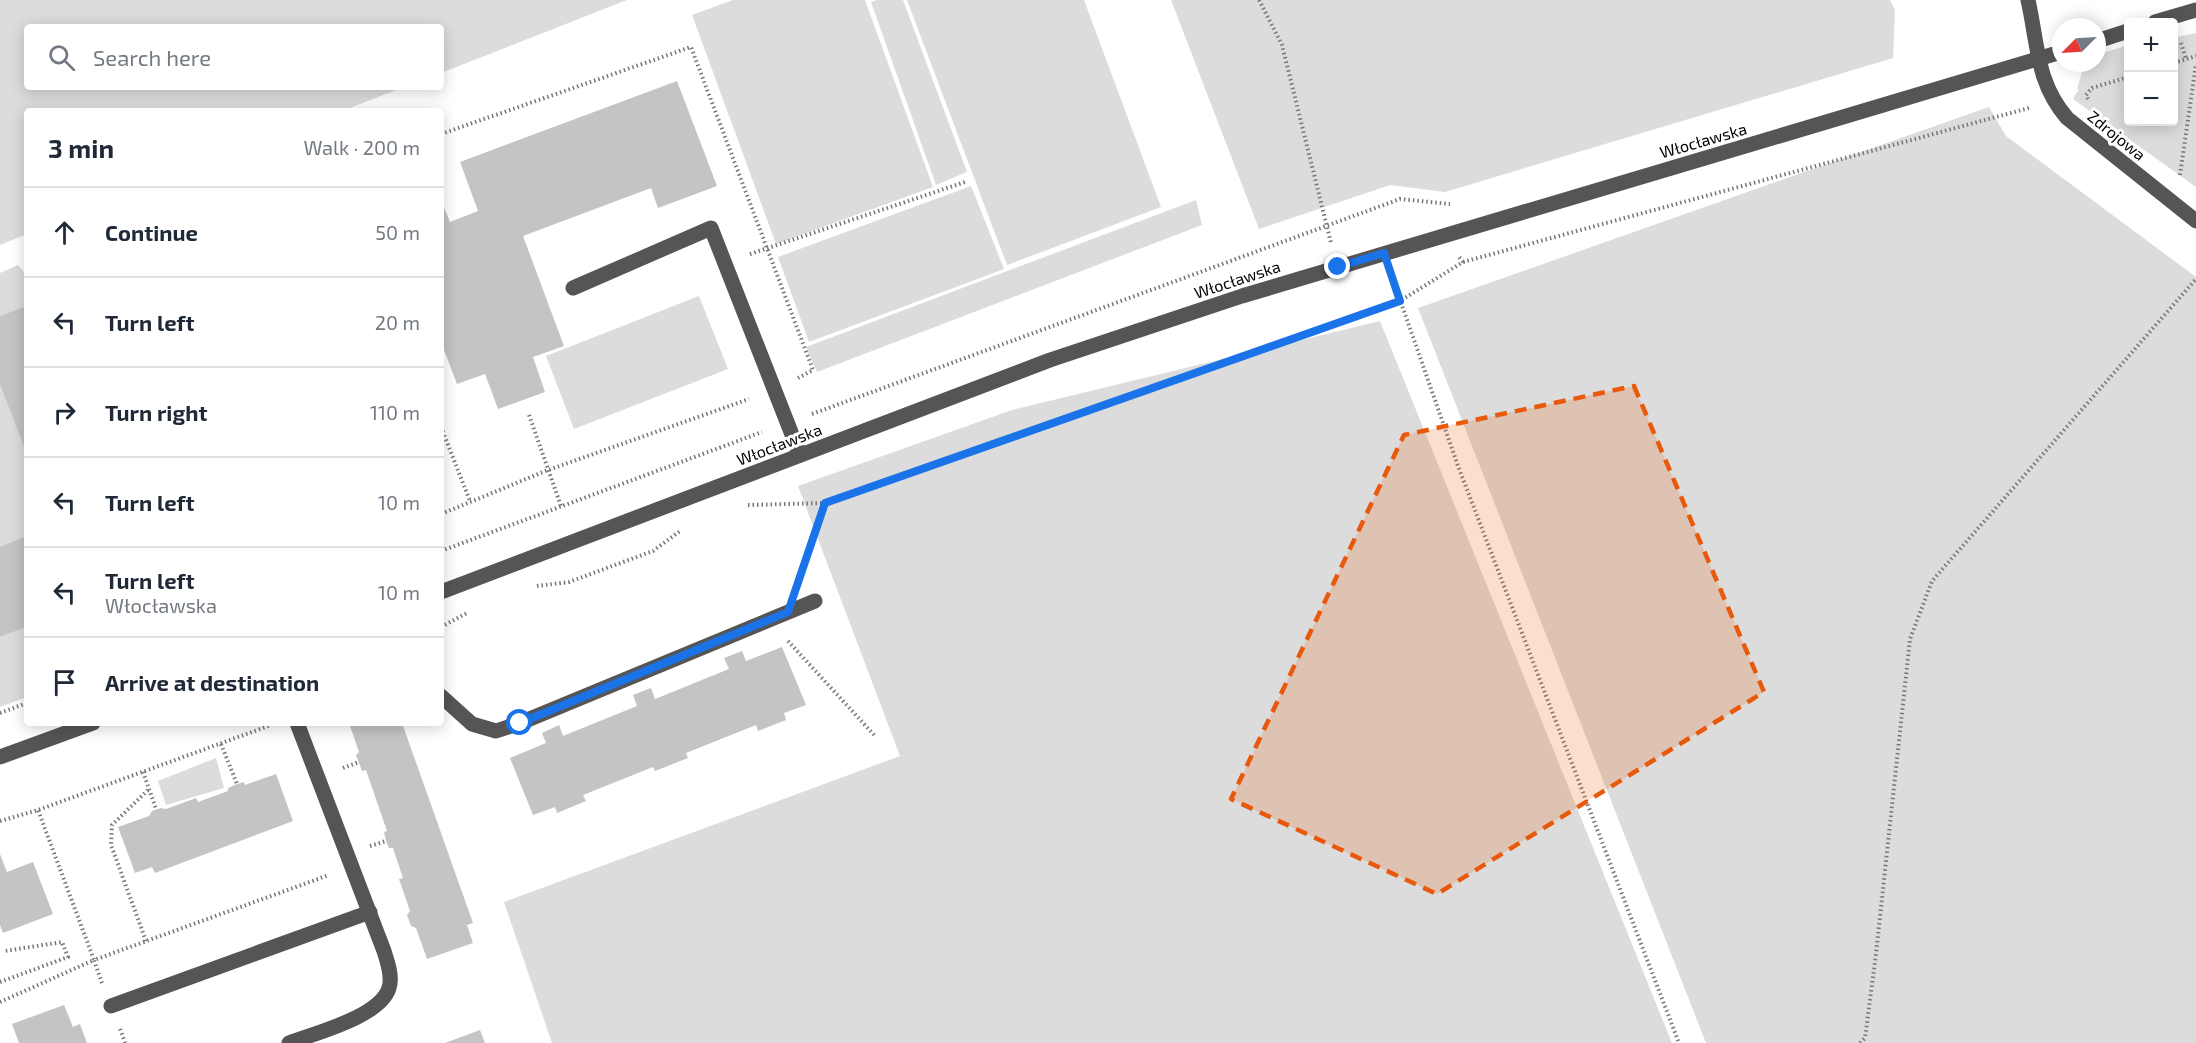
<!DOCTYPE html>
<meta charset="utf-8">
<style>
:root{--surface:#fff;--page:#f6f6f7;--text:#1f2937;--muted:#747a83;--line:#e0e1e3}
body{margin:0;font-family:"Exo 2",sans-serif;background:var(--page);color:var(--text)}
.controls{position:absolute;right:18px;top:18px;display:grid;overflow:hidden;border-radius:6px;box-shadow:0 3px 15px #0003}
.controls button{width:54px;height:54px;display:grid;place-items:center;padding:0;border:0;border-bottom:2px solid var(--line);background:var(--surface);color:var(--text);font:30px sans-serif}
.compass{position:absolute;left:2052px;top:18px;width:54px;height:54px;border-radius:50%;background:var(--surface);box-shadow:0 3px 15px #0003;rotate:246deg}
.stop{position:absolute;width:18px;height:18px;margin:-14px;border:4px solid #1a73e8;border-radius:50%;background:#fff}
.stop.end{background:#1a73e8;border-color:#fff;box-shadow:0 2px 6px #0008}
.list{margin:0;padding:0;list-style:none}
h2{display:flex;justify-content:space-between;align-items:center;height:78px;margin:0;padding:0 24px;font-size:26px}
h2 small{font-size:20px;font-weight:400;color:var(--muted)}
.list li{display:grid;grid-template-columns:39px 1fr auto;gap:18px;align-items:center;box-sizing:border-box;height:90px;padding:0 24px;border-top:2px solid var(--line)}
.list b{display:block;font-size:22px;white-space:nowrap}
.list p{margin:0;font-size:20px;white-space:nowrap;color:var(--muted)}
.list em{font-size:20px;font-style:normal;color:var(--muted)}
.icon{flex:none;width:33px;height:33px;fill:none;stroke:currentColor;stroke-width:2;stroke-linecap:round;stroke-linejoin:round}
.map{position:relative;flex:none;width:2196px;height:1043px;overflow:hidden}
.search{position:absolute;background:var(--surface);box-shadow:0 3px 15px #0003;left:24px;top:24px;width:420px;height:66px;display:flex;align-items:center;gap:15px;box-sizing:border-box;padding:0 21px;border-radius:6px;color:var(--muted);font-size:22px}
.panel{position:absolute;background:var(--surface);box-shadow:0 3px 15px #0003;left:24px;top:108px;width:420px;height:618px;border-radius:6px}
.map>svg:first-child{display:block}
.green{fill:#dcdcdc}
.building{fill:#c4c4c4}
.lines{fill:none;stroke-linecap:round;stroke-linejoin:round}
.path{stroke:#777;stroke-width:4;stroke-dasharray:1.5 3;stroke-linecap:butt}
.minor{stroke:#555;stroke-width:15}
.route{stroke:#1a73e8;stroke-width:8}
.marked{fill:#e8590c;fill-opacity:0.2;stroke:#e8590c;stroke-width:4.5;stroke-dasharray:12 8;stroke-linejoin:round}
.labels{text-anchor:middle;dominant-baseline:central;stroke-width:6;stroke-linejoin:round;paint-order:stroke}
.street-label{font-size:16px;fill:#000;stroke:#fff}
</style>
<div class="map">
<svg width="2196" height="1043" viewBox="0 0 2196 1043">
<rect width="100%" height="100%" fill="#fff"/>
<!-- green -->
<g class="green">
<polygon points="0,0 627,0 441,73 441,27 27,27 27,87 404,87 342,111 27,111 27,234 0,245"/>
<polygon points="733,0 865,0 933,187 776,244 692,15"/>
<polygon points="877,0 903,0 967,172 936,185 871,2"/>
<polygon points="907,0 1084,0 1161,207 1007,265"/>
<polygon points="1171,0 1890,0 1895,10 1893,58 1445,192 1390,185 1259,229"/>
<polygon points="2175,30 2177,37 2196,33 2196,187 2073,99 2079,89 2077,89 2083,69 2088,63 2097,63 2097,55 2128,45 2128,122 2174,122"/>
<polygon points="1989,107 2006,136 2196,277 2196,1043 1706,1043 1418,308"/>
<polygon points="971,186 1004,269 809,342 778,257"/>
<polygon points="1196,200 1202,225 817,372 806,347"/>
<polygon points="18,265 27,276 27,307 0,317 0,273"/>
<polygon points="699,296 728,369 574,429 546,356"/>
<polygon points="1380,321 1672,1043 552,1043 504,902 900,756 798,486 1012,410"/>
<polygon points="0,381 27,453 27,540 0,550"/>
<polygon points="27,627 27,697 0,707 0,637"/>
<polygon points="216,758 224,788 166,805 158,781"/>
</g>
<!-- building -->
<g class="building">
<polygon points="677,81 717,186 658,208 651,188 523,236 564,346 533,357 545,392 498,409 485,374 457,384 441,342 441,200 450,222 478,211 460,162"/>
<polygon points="27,306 27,455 0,384 0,316"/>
<polygon points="27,536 27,627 0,637 0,547"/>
<polygon points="782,647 806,705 784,713 786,720 758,731 756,725 686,753 688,758 655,771 653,767 583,795 586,801 557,813 555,807 533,815 510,758 546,743 542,733 559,725 563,736 637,706 633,695 651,688 655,699 729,669 724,658 742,651 746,661"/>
<polygon points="349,723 402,723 473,923 467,925 473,943 427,959 416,928 411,926 407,915 410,911 399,879 403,878 393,848 389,848 386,841 384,832 387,831 366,770 362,771 356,755 359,752"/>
<polygon points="276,774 293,821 155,873 152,867 135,873 118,827 149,816 152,811 161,808 166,809 196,798 198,802 228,791 228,788 237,784 244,782 245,785"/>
<polygon points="0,854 7,872 33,862 53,914 3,933 0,925"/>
<polygon points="64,1005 73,1027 80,1024 87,1043 19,1043 12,1024"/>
<polygon points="480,1030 485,1043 445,1043"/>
</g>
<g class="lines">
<!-- path -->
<g class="path">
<polyline points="1259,0 1282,45 1331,243"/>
<polyline points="2181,43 2186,59"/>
<polyline points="2174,63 2196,56"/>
<polyline points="2088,99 2086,95 2092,88 2128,77"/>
<polyline points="441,134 691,47 813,370 798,378"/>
<polyline points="2180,175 2196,64"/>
<polyline points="750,254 965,182"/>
<polyline points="1463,262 2029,108"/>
<polyline points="1392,277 1458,466 1679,1043"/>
<polyline points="812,414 1400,199 1450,204"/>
<polyline points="529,415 561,506"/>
<polyline points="441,427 470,501"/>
<polyline points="748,505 825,503 1400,301 1463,262 1459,257"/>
<polyline points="441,514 548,470 749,399"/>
<polyline points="441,551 762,432"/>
<polyline points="800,578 825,503"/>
<polyline points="537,586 569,582 653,551 680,531"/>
<polyline points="441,627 467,613"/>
<polyline points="788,641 876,737"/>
<polyline points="0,713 27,703"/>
<polyline points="221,744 237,784"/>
<polyline points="343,768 359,762"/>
<polyline points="143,772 156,809"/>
<polyline points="0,821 38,810 271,725"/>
<polyline points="370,846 386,841"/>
<polyline points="146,941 111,845 112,825 148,790"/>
<polyline points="0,982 68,957 62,942 5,951"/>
<polyline points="102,983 94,960 329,875"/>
<polyline points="0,1002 94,960 38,810"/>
<polyline points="120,1029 125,1043"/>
<polyline points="1860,1043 1865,1038 1876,954 1910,639 1932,581 2196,279"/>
</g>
<!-- minor -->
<g class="minor">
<path d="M2028,0c10,44 8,82 39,118l129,103"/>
<polyline points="2155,22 2196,10"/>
<polyline points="2097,41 2128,31"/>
<polyline points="573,288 711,228 800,455"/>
<polyline points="441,592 1050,360 1242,296 2061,52"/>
<polyline points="441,696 472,724 496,731 520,723 815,601"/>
<polyline points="0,757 93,723"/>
<polyline points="111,1006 370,912"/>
<path d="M289,1043c26,-10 91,-26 100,-55 4,-12 -2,-27 -5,-37l-87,-228"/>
</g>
</g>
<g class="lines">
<!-- route -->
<polyline class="route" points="520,723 788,612 825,503 1400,301 1384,253 1338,267"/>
</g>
<!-- marked area -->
<path class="marked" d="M1634,386l130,306 -327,202 -206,-95 173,-364z"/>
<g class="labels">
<!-- street labels -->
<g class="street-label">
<text transform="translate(2117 135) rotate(39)">Zdrojowa</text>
<text transform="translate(1703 140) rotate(-16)">Włocławska</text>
<text transform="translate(1237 279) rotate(-18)">Włocławska</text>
<text transform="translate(779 444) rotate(-21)">Włocławska</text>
</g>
</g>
</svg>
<div class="controls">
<button>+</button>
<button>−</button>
</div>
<svg class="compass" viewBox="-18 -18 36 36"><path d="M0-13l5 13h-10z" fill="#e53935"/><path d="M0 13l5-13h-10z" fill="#747a83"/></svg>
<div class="stop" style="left:520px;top:723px"></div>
<div class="stop end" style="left:1338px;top:267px"></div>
<div class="search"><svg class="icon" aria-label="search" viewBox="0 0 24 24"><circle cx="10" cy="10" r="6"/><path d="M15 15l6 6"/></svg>Search here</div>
<section class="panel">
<h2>3 min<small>Walk · 200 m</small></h2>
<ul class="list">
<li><svg class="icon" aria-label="ahead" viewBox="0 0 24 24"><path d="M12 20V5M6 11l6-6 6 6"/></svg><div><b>Continue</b></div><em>50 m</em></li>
<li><svg class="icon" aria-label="left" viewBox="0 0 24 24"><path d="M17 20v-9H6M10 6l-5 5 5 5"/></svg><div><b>Turn left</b></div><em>20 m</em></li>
<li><svg class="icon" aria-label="right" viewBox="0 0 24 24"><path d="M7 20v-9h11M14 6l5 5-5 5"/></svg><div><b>Turn right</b></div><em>110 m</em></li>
<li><svg class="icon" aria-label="left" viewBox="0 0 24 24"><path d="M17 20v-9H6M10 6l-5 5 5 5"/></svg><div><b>Turn left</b></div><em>10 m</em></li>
<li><svg class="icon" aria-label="left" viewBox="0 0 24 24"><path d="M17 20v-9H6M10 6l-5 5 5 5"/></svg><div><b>Turn left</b><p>Włocławska</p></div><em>10 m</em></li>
<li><svg class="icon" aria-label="arrive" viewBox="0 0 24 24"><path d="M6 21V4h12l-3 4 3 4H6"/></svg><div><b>Arrive at destination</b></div></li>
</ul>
</section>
</div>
